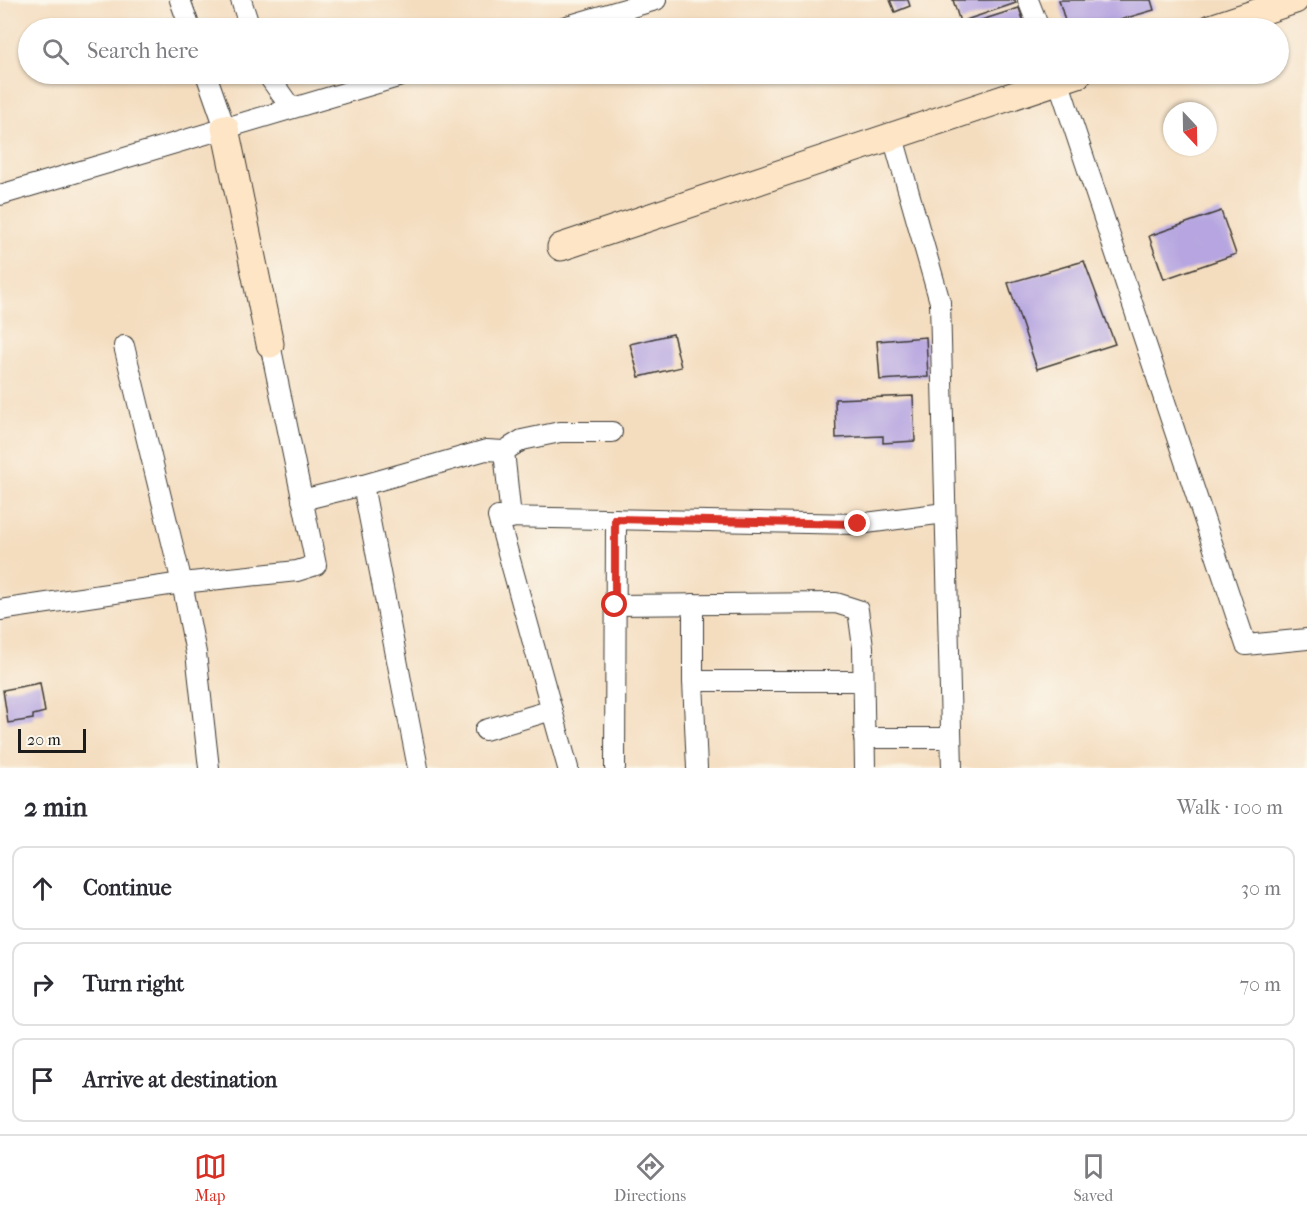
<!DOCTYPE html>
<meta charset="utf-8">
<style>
:root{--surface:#fff;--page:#f2f2f3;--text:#2b2b33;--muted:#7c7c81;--line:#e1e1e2;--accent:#d93025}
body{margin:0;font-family:"IM FELL French Canon",serif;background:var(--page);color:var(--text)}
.compass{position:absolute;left:1163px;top:102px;width:54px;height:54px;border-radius:50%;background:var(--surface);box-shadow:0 2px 4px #0004;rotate:158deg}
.scale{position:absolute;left:18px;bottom:15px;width:68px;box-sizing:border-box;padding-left:6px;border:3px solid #1c1c1c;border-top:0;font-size:16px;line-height:21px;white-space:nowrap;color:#1c1c1c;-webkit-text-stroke:4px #fbf7ec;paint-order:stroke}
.stop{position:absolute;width:18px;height:18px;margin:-14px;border:4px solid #d93025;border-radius:50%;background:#fff}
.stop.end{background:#d93025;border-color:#fff;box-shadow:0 2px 6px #0008}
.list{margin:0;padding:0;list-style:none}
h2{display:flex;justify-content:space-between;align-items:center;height:78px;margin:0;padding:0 24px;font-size:26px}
h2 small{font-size:20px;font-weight:400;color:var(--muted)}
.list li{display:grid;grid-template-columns:39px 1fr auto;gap:18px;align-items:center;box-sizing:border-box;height:84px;margin:0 12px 12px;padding:0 12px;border:2px solid var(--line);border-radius:12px}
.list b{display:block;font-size:22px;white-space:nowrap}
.list em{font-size:20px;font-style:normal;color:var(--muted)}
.icon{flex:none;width:33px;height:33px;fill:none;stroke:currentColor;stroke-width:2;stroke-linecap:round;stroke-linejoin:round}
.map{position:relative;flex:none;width:1307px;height:768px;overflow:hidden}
.search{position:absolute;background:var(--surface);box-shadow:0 2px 4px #0004;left:18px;right:18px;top:18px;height:66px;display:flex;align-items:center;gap:15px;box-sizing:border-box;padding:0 21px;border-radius:33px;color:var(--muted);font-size:22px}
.sheet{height:366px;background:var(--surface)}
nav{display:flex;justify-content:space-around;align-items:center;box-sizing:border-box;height:84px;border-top:2px solid var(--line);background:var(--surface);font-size:16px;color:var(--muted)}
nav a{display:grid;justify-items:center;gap:3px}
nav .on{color:var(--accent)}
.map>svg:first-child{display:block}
.building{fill:#b6a5e0}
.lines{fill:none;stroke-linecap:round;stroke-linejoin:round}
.street-casing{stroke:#3c3934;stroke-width:22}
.secondary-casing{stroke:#3c3934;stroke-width:29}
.street{stroke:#fff;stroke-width:20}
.secondary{stroke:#fde5c5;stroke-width:27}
.route{stroke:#d93025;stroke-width:8}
</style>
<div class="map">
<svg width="1307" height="768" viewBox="0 0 1307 768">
<rect width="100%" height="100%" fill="#fbf7ec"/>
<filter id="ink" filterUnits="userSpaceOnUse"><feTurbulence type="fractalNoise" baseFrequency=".0167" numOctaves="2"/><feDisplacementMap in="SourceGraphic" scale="12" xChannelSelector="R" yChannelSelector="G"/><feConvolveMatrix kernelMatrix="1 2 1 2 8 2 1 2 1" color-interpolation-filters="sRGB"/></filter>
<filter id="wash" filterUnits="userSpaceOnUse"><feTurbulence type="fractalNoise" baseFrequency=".008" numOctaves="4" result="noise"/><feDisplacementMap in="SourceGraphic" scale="24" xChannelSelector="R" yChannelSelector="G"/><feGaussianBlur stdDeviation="1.35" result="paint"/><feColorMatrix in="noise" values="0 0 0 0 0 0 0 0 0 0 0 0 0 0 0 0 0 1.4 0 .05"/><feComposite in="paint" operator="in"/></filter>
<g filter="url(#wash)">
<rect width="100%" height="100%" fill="#f4ddbf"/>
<g id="blocks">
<!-- building -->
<g class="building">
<polygon points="890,0 908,0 910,6 895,12"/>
<polygon points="953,0 1015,0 1016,3 960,22"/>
<polygon points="1059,0 1151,0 1154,10 1092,28 1067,28"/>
<polygon points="1019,8 1026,28 967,28 966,25"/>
<polygon points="1221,211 1236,254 1164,279 1149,236"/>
<polygon points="1084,261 1115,344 1037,369 1008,283"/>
<polygon points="673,334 681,367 639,377 630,344"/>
<polygon points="926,337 928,377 880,380 877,341"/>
<polygon points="913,396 915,441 883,443 883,436 836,438 835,399"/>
<polygon points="40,683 45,712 33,715 33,719 8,723 3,690"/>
</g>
</g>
</g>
<g filter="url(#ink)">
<use href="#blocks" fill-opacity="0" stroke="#3c3934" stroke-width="1.5"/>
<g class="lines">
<defs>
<g id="street">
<polyline points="180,0 190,28"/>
<polyline points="241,0 250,28"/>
<polyline points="1028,0 1039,28"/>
<polyline points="560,28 656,0"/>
<polyline points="206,74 225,128"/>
<polyline points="267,74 291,108"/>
<polyline points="1056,74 1246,645 1307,639"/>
<polyline points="893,137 940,302 952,768"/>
<polyline points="0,195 408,74"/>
<polyline points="124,346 182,583 196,653 209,768"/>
<polyline points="363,485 418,768"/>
<polyline points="302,500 363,485 486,450 504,451"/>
<polyline points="511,518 504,451 522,440 560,432 612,432"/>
<polyline points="693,604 693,681 697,768"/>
<polyline points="615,605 836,603 858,610 863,647 865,768"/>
<polyline points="0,610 182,583 297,571 316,565 270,344"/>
<polyline points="693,681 863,681"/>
<polyline points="485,730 552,710"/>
<polyline points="864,738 951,738"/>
<polyline points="568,768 498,517 858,524 945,513"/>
<polyline points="615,768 616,519"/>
</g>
<g id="secondary">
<polyline points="1211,28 1295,0"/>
<polyline points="225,128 270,344"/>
<polyline points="561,247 1078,74"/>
</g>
</defs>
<!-- street casing -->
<use href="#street" class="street-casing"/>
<!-- secondary casing -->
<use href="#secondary" class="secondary-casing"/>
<!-- street -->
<use href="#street" class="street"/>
<!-- secondary -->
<use href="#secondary" class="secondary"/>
</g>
</g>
<g class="lines" filter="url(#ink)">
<!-- route -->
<polyline class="route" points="615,605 615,519 858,524"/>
</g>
</svg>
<svg class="compass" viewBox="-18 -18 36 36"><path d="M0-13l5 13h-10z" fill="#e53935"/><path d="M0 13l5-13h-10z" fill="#7c7c81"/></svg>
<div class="scale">20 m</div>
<div class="stop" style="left:615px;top:605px"></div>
<div class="stop end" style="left:858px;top:524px"></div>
<div class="search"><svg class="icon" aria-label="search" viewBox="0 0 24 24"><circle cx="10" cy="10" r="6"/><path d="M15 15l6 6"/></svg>Search here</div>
</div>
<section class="sheet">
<h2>2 min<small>Walk · 100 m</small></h2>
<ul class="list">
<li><svg class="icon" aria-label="ahead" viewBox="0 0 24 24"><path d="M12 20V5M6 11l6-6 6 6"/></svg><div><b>Continue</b></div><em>30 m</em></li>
<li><svg class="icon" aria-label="right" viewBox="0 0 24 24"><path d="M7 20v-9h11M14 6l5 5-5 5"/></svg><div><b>Turn right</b></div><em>70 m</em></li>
<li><svg class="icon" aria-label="arrive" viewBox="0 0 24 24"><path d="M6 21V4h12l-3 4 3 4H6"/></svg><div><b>Arrive at destination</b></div></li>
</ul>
</section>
<nav>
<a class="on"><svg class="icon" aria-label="map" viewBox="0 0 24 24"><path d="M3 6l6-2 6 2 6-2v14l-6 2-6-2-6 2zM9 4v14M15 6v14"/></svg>Map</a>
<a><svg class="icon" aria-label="directions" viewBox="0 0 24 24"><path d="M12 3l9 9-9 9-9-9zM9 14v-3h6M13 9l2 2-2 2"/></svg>Directions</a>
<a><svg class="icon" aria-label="saved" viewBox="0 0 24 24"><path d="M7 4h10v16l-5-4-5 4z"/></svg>Saved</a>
</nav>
